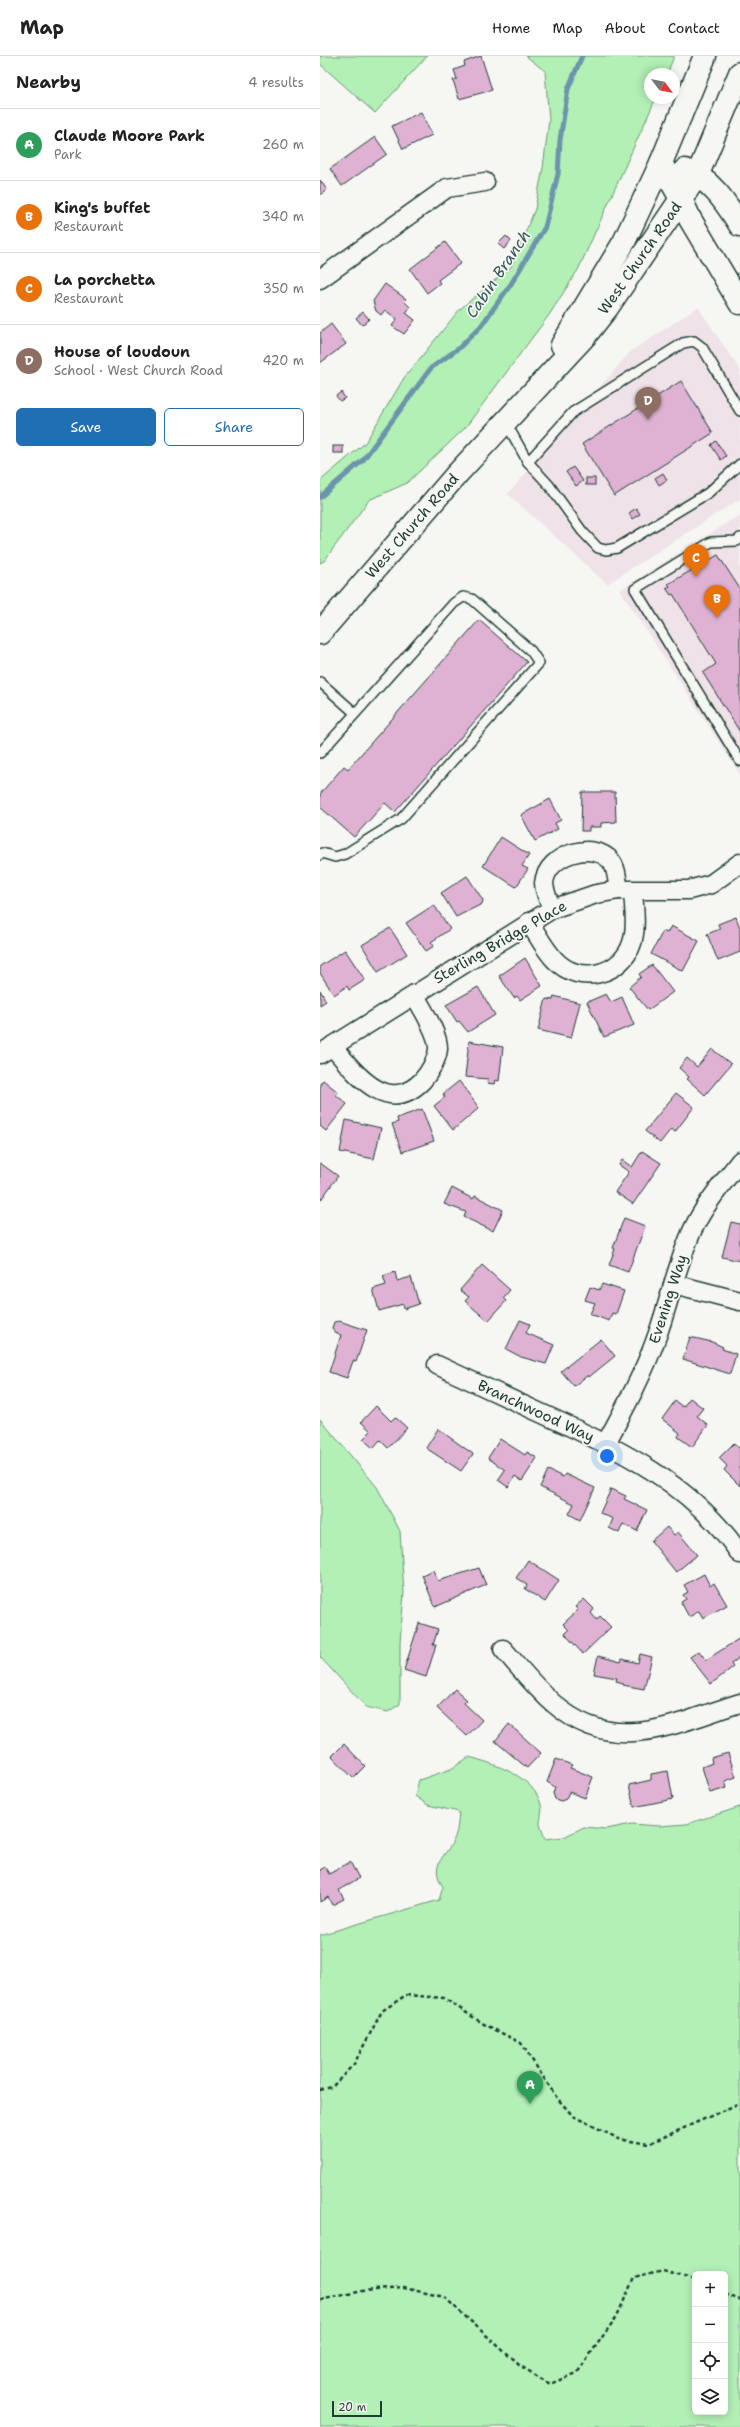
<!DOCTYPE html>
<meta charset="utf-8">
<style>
:root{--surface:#fff;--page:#f6f6f6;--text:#202124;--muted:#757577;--line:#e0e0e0;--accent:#1f6fb2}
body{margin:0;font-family:"Shantell Sans",sans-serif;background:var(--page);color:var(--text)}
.controls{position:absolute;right:12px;bottom:12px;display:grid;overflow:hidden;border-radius:6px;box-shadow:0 2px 10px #0003}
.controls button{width:36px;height:36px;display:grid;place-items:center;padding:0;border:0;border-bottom:1px solid var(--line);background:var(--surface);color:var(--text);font:20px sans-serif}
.compass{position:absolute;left:324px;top:12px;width:36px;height:36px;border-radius:50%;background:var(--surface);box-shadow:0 2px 10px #0003;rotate:122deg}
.scale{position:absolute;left:12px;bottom:10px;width:50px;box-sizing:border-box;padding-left:4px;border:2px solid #1f3d34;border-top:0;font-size:11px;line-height:14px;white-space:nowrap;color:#1f3d34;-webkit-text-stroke:3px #f6f6f2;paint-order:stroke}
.you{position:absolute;left:287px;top:1400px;width:14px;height:14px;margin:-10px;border:3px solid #fff;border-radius:50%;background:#1a73e8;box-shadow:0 0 0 6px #1a73e833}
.badge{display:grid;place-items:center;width:26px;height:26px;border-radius:50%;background:var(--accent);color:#fff;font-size:13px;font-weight:700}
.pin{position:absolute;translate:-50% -33px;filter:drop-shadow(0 1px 2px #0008)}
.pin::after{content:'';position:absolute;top:21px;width:14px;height:12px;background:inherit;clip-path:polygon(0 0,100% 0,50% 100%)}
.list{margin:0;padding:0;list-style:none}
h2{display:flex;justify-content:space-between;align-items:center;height:52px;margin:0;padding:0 16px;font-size:17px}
h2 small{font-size:13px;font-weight:400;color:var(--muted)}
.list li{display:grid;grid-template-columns:26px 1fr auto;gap:12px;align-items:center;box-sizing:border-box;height:72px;padding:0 16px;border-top:1px solid var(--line)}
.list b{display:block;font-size:15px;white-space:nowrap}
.list p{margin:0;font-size:13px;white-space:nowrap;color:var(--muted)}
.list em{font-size:13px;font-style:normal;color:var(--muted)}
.actions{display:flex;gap:8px;padding:12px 16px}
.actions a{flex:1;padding:9px 0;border:1px solid var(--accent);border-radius:6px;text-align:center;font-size:14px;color:var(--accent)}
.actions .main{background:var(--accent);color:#fff}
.icon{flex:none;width:22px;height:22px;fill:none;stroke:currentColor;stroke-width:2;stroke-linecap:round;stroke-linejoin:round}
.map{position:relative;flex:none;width:420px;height:2371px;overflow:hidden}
header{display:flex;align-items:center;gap:24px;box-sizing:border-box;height:56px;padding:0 20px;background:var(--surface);border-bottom:1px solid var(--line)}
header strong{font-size:19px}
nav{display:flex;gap:22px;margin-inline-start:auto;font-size:14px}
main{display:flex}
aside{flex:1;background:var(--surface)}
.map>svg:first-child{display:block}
.built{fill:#efe2e9}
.green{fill:#b3f0b6;stroke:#699675;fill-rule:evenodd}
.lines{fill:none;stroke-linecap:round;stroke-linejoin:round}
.stream{stroke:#6c95ab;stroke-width:5}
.building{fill:#dfb2d4;stroke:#1f3d34}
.lane-casing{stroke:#1f3d34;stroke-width:12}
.street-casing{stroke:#1f3d34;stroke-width:21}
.secondary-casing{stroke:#1f3d34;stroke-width:25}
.path{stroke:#1f3d34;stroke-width:2.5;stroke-dasharray:4 3;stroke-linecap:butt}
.lane{stroke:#f6f6f2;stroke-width:9}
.street{stroke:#f6f6f2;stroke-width:18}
.secondary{stroke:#f6f6f2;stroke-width:22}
.labels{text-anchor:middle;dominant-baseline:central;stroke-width:3.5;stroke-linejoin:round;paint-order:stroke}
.street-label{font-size:15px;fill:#1f3d34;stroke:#f6f6f2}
.water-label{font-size:16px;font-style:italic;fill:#395a5c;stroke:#f6f6f2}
</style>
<header>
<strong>Map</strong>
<nav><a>Home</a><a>Map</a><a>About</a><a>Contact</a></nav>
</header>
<main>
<aside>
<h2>Nearby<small>4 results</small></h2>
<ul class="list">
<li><span class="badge" style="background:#2e9e5b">A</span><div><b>Claude Moore Park</b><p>Park</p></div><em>260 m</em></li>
<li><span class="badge" style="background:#e8710a">B</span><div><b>King's buffet</b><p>Restaurant</p></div><em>340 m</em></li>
<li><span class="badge" style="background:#e8710a">C</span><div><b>La porchetta</b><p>Restaurant</p></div><em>350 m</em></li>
<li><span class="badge" style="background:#8d6e63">D</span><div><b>House of loudoun</b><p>School · West Church Road</p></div><em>420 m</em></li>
</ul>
<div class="actions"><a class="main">Save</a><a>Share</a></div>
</aside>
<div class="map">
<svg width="420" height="2371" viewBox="0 0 420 2371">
<rect width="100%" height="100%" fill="#f6f6f2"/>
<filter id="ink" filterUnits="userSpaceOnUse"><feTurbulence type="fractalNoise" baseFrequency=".025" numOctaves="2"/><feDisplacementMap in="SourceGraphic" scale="8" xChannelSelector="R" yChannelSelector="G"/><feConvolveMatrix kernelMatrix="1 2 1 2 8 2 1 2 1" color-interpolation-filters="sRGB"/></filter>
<g filter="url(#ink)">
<!-- built -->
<g class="built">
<polygon points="378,251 420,314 420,443 287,528 188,438 310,296"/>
<polygon points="420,459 420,718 300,534"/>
</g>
<!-- green -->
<g class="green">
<polygon points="0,0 107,0 55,57 0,8"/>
<polygon points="206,0 354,0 347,18 330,18 330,42 336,42 258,214 229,259 145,372 87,427 49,444 4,505 0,507 0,425 45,387 84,322 140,253 191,211 215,153 223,112 229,64 225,15"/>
<polygon points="0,1363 57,1431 80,1475 84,1537 80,1586 80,1648 68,1656 46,1651 0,1601"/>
<path d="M149,1701c26,7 65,19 72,48 2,6 -1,13 -1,19 1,5 4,11 5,15l19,-2 20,-10 22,2 26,-5 27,2 28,-2 53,-17v620h-420v-492l119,-35 4,-13c-15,-24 4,-30 12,-50 3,-7 3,-17 4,-25l-31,-7 -13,-9 4,-16 32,-11zM375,2218h30v138h-30z"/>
</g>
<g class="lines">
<!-- stream -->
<polyline class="stream" points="0,441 43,404 111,312 139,292 161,270 191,228 225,171 238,118 240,84 248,33 262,0"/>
</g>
<!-- building -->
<g class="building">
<polygon points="161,0 172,34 139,43 133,24 137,23 134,14 145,10 144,6"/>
<polygon points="101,56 112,79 83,93 72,70"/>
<polygon points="55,81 67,98 22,130 10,113"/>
<polygon points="0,124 7,134 0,139"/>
<polygon points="186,180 191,185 184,193 178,188"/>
<polygon points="125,186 141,207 118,224 120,227 107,237 90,213"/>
<polygon points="65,228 86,243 84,245 90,251 86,257 95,264 84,278 72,270 77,263 65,254 61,259 56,255 53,245"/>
<polygon points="43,256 49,263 42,269 36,262"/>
<polygon points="11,268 26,288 0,307 0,277"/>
<polygon points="361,325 393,377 294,440 262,388"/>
<polygon points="21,336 25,342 20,345 16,340"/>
<polygon points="396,385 406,400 401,404 391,389"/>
<rect x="13" y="390" width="10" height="7"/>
<polygon points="253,411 263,425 256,430 246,416"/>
<polygon points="343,417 347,424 339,429 335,422"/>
<rect x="266" y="422" width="9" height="7"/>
<polygon points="316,452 320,458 312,463 309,457"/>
<polygon points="398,499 420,533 420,676 383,617 396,608 353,538 351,539 346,532 350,530 348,528"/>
<polygon points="159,564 207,606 75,756 65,747 34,781 0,751 0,738 24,710 28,713"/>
<polygon points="262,736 295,736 296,766 281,767 281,771 269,771 269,775 261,775"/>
<polygon points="230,743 241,764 235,767 238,773 215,785 201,759"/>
<polygon points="181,781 209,799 202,810 208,813 196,831 163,810"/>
<polygon points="147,820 163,844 162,848 136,861 121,837"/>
<polygon points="114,849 130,873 111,886 114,890 106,895 86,867"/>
<polygon points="416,861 420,872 420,896 398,905 387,878 400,873 398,868"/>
<polygon points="351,870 379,885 363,915 331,898 343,875 347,877"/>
<polygon points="70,872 87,898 58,916 42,889"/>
<polygon points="25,894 45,924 29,934 27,930 14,939 0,917 0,910"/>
<polygon points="205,902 222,930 200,944 197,940 194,942 179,920"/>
<polygon points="332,909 353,936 328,954 309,931 321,921 319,918"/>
<polygon points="158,931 175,959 148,976 139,965 137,966 126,949"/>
<polygon points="0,934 6,945 0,949"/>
<polygon points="286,938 291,946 302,941 314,969 284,981 267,946"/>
<polygon points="234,940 260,947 251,982 218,974 226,943 233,944"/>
<polygon points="149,985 183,991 179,1025 175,1024 174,1028 167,1027 168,1023 145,1021"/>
<polygon points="392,993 411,1008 385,1039 367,1023 369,1021 359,1012 367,1002 377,1011"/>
<polygon points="3,1024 18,1036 16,1039 27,1048 6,1075 0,1070 0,1028"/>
<polygon points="139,1025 159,1052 133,1074 114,1050 125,1041 123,1038"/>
<polygon points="356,1037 374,1051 355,1076 351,1073 340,1087 325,1075"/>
<polygon points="102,1053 114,1085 82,1096 72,1068 78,1066 77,1062"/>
<polygon points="26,1064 61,1072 54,1103 20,1096"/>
<polygon points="322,1095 341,1107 313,1148 295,1136 309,1116 299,1109 302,1104 312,1111"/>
<polygon points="0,1107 18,1120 0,1145"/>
<polygon points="132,1132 153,1143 155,1140 183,1154 173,1175 144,1161 146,1156 124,1148"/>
<polygon points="304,1162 325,1170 308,1216 289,1209 295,1193 293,1192"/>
<polygon points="411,1166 420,1168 420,1205 402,1201"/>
<polygon points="162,1209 190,1234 183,1242 186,1245 168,1265 145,1245 149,1241 140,1234"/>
<polygon points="75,1216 77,1225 91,1221 99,1248 84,1253 83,1248 59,1255 53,1233 66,1229 63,1220"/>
<polygon points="282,1228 304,1235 296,1258 292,1257 289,1265 270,1258 275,1247 265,1244 270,1231 279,1234"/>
<polygon points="200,1264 210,1268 206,1277 234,1289 226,1308 201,1301 186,1293"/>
<polygon points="19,1265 47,1274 36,1306 33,1305 27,1322 9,1316 21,1279 15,1277 12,1272 14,1266"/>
<polygon points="370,1281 392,1286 403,1291 402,1293 416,1298 410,1318 363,1303"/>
<polygon points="281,1283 295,1300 269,1321 268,1319 254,1330 241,1315"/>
<polygon points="370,1342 383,1352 377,1360 388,1369 372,1391 358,1381 360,1377 342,1363 355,1345 363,1351"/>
<polygon points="56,1350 71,1365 75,1361 87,1372 68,1392 60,1384 53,1392 43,1383 51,1375 41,1366"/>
<polygon points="118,1373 153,1398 141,1415 106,1392"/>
<polygon points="180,1383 205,1399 207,1396 217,1402 202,1425 195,1420 188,1431 178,1424 185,1414 168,1402"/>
<polygon points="414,1387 420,1393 420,1430 404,1414 407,1410 399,1402"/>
<polygon points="228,1414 243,1421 245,1418 275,1432 260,1464 249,1458 254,1448 220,1431"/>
<polygon points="291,1433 306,1440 304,1443 327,1454 317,1475 303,1468 299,1477 289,1472 293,1463 280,1457"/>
<polygon points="347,1471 354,1479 358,1476 377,1499 356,1516 331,1485"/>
<polygon points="208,1504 239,1524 225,1546 205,1533 207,1529 196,1522"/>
<polygon points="159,1512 166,1529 115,1551 102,1519 113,1514 118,1525"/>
<polygon points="384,1518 390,1530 394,1527 407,1549 383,1562 379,1555 369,1561 361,1546 366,1543 363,1539 368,1536 364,1529"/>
<polygon points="264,1543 274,1553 271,1557 277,1564 280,1560 291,1571 263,1598 245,1578 249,1574 243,1568 258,1554 255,1551"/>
<polygon points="99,1567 118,1573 113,1589 116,1589 106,1621 84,1614"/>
<polygon points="420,1582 420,1601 411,1608 413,1611 391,1628 370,1601 379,1595 386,1604"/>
<polygon points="320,1598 332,1601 324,1633 303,1629 303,1627 296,1625 297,1622 274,1618 278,1600 301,1606 302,1603 318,1607"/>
<polygon points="135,1633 147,1644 144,1647 162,1664 147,1680 117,1652"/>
<polygon points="189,1668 221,1697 207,1712 175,1685"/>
<polygon points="24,1688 45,1710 33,1722 12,1700"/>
<polygon points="408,1697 416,1721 405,1725 407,1732 390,1737 382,1711 392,1707 391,1702"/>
<polygon points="236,1703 252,1709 250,1712 273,1721 265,1742 249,1736 246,1743 241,1745 235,1743 233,1737 235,1731 227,1726"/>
<polygon points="348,1715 353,1743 314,1751 309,1729 331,1724 331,1718"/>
<polygon points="30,1806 39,1822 19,1834 24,1843 12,1849 8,1841 0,1846 0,1814 5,1811 9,1818"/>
</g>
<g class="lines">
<defs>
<g id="lane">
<polyline points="185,365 208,406 229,429 262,475 278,492 286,494 297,492 388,437 420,408"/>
<polyline points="208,406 253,356 363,287 374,285 382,291 420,355"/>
<polyline points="420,482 417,485 391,486 315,533 420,705"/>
<polyline points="0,626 35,657"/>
<polyline points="0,697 134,547 143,541 152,543 211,595 219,607 81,763 25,798 15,801 2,797 0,799"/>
</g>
<g id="street">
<polyline points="0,223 127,132 165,126"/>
<path d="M232,853c-3,-8 -8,-18 -8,-26 3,-30 51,-42 67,-22 6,7 6,20 8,29"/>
<path d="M209,866c8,12 16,28 26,38 24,26 67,15 77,-17 5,-16 2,-35 1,-52"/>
<path d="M12,990c22,25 54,71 90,35 7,-8 15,-21 16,-32 1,-15 -17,-42 -24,-55"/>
<polyline points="0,998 232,853 276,838 299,834 369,834 391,828 420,807"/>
<polyline points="354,1228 420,1245"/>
<path d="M117,1309c36,17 72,33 108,50 73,33 149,70 195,139"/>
<path d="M286,1387c19,-35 38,-70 51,-107 13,-36 20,-73 36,-107 12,-25 30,-46 47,-68"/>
<path d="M183,1593c16,18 32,38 50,54 61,54 120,21 187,0"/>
</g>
<g id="secondary">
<polyline points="341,107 361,143 370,163 420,247"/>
<path d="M365,114c25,8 41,33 55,55"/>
<polyline points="242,289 304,186 341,107 385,0"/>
<polyline points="0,577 137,418 265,280 287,252 378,118 420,17"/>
</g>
</defs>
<!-- lane casing -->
<use href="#lane" class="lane-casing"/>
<!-- street casing -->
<use href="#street" class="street-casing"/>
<!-- secondary casing -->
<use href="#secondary" class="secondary-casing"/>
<!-- path -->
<g class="path">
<polyline points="0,2034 12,2031 34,2008 62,1955 86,1939 124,1942 162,1967 201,1987 237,2042 253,2060 299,2083 328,2088 420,2047"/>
<polyline points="405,2238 420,2244"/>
<polyline points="0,2244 43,2235 84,2232 124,2241 199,2309 230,2328 257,2317 297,2260 314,2222 343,2215 375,2224"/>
</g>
<!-- lane -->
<use href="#lane" class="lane"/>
<!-- street -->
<use href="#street" class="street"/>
<!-- secondary -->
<use href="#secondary" class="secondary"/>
</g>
</g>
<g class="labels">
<!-- street labels -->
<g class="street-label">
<text transform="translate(320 202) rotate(-55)">West Church Road</text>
<text transform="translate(92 470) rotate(-49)">West Church Road</text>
<text transform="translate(180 886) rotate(-30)">Sterling Bridge Place</text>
<text transform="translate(348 1243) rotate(-72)">Evening Way</text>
<text transform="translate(216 1355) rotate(25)">Branchwood Way</text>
</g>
<!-- water labels -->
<g class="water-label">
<text transform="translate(178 218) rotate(-56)">Cabin Branch</text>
</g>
</g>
</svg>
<div class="controls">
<button>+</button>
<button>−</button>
<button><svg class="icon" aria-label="locate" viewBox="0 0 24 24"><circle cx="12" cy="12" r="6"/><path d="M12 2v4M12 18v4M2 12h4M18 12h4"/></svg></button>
<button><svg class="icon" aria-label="layers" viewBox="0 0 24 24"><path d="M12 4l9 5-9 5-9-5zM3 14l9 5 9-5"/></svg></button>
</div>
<svg class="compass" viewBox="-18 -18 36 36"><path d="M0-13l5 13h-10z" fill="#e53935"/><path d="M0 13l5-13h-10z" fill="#757577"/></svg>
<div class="scale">20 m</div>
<div class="you"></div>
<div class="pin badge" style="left:210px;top:2048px;background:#2e9e5b">A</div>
<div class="pin badge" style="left:397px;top:562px;background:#e8710a">B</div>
<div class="pin badge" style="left:376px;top:521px;background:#e8710a">C</div>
<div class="pin badge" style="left:328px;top:364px;background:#8d6e63">D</div>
</div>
</main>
